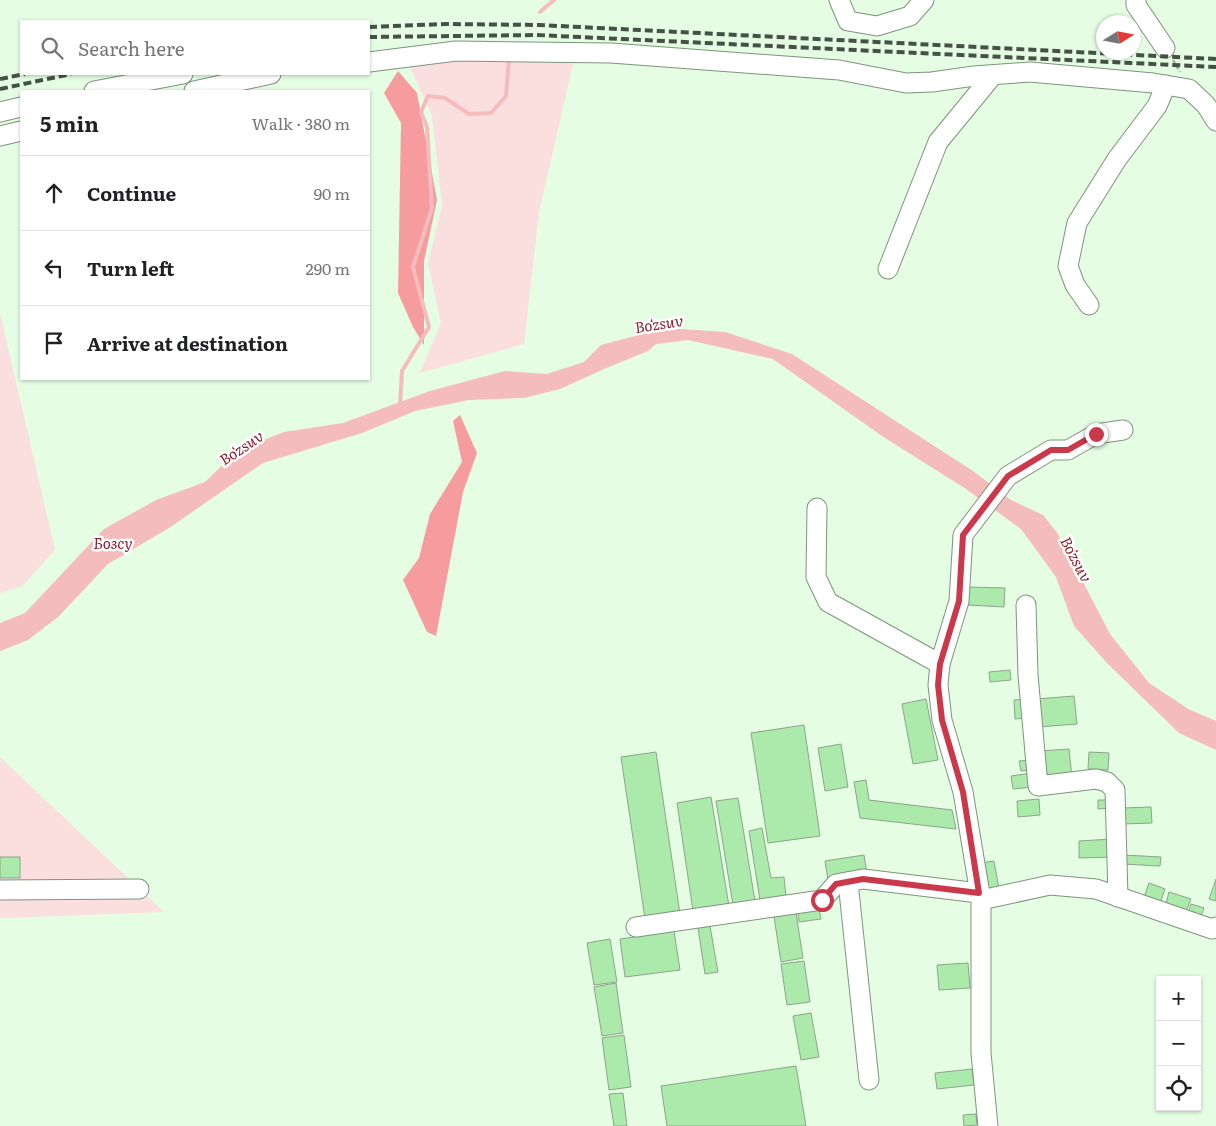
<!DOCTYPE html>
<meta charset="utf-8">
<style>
:root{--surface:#fff;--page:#f6f6f6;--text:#202124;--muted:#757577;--line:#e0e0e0}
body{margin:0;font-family:Literata,serif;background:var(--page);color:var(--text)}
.controls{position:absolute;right:15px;bottom:15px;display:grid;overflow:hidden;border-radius:0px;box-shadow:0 1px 4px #0004}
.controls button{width:45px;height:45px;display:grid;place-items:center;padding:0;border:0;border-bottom:1px solid var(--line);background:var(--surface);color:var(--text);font:25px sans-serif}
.compass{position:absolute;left:1096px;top:15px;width:45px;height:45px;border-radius:50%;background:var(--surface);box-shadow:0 1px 4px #0004;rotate:79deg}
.stop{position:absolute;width:15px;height:15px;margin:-11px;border:4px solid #ca394b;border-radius:50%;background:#fff}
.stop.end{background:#ca394b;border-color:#fff;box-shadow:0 1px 5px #0008}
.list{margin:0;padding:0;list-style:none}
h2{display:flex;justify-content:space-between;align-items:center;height:65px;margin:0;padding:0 20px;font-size:21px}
h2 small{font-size:16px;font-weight:400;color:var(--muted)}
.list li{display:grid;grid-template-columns:32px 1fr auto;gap:15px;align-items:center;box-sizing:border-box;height:75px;padding:0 20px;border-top:1px solid var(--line)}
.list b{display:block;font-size:19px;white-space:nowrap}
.list em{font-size:16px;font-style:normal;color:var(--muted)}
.icon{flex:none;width:28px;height:28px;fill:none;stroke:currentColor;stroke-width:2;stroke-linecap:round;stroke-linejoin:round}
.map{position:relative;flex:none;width:1216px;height:1126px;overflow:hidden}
.search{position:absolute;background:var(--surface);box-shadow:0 1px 4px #0004;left:20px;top:20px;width:350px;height:55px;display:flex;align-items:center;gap:12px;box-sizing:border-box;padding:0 18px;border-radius:0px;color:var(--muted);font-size:19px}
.panel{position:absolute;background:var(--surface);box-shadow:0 1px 4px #0004;left:20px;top:90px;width:350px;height:290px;border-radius:0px}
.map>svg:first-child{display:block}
.green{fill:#fbdfde}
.forest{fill:#f79c9e}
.water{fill:#f4bcbc}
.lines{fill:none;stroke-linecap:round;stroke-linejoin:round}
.stream{stroke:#f4bcbc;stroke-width:4}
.building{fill:#abeaaa;stroke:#8da48c}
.minor-casing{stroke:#7e947d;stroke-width:21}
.path{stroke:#a2b5a1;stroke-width:2.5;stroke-dasharray:4 2.5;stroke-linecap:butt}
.minor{stroke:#fff;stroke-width:19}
.rail{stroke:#465145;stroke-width:4;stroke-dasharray:8 4;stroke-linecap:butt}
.route{stroke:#ca394b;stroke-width:6}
.labels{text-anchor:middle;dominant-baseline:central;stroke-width:5;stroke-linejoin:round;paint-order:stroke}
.water-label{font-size:15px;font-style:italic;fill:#871e2c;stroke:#fff}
</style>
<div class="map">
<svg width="1216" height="1126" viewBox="0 0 1216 1126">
<rect width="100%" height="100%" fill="#e4fde3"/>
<!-- green -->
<g class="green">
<polygon points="467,57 574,59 539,212 524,344 420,373 441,323 428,264 442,205 432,116 409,65"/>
<polygon points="0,313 55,550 22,586 0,593"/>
<polygon points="0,757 164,912 0,918"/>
</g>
<!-- forest -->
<g class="forest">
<polygon points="398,71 417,93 437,200 424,261 424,345 413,327 398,293 401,123 384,93"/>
<polygon points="460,415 477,453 463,492 436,636 427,632 403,580 419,558 430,514 462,462 453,421"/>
</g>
<!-- water -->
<polygon class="water" points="665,328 725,332 792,354 973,471 1011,500 1043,515 1058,534 1110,634 1149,683 1190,710 1216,721 1216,750 1179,733 1107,663 1074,626 1056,577 1021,529 966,489 882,436 773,359 688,340 656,344 648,351 604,369 560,389 524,398 469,400 415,411 362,433 263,463 169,528 108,564 58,617 28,640 0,651 0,623 25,613 104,529 156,500 205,482 238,450 284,432 343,423 430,391 505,371 547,374 584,362 601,345"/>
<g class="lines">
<!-- stream -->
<g class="stream">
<polyline points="540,12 554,0"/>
<polyline points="400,406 402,371 429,327 413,267 432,208 427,127 421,112 428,96 445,98 469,114 491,113 506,96 509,59"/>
</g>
</g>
<!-- building -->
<g class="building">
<polygon points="967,587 1005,588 1004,607 967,605"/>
<polygon points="1010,670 1011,680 990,682 989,672"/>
<polygon points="1074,696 1077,724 1038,727 1036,699"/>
<polygon points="926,699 938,760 913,764 902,704"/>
<polygon points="1025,699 1027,718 1015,719 1014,700"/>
<polygon points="804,725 820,836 768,843 751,733"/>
<polygon points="841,744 848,787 825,791 818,748"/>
<polygon points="1069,749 1072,778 1042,781 1039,751"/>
<polygon points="656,752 680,914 645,919 621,757"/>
<polygon points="1089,752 1109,753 1108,770 1088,769"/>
<polygon points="1031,760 1032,770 1021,771 1019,761"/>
<polygon points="1032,773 1033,787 1013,789 1011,776"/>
<polygon points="866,780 869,800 952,810 956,829 860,818 854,782"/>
<polygon points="711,797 729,906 693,911 677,803"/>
<polygon points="738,798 755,901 733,905 716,801"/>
<polygon points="1039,799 1040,815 1018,817 1017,801"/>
<polygon points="1098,800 1110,800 1111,808 1098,809"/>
<polygon points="1151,807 1152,823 1122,824 1122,808"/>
<polygon points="762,828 771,878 784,877 786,896 760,900 749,831"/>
<polygon points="1112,839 1113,857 1079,858 1079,841"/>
<polygon points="864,855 867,874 828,880 825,861"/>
<polygon points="1123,855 1161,857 1160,866 1123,864"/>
<rect x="0" y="857" width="20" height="21"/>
<polygon points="994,861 999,889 985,891 980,863"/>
<polygon points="1216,879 1216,901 1209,899"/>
<polygon points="1149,883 1165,889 1159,906 1143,900"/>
<polygon points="1169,892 1191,899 1185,914 1165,907"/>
<polygon points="1191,904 1204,908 1200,919 1187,915"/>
<polygon points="819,909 821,919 799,922 798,913"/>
<polygon points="796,913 803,958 781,962 774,917"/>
<polygon points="710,926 718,972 705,974 698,928"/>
<polygon points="674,931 680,970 625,977 620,939"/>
<polygon points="610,939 617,982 594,985 587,943"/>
<polygon points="804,961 810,1002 787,1005 781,964"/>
<polygon points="968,963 970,988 939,990 937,965"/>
<polygon points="616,983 623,1033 602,1036 594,987"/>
<polygon points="811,1013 819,1057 801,1060 793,1016"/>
<polygon points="624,1035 631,1087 609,1090 602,1038"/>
<polygon points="796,1066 806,1126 667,1126 661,1086"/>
<polygon points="972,1069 974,1085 937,1089 935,1073"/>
<polygon points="623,1093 627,1126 614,1126 609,1094"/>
<polygon points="976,1114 977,1125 964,1126 963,1115"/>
</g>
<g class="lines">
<defs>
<g id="minor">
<polyline points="839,0 848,21 877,26 910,16 924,0"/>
<polyline points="1136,0 1136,5 1165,48"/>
<polyline points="369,62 456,51 611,53 839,70 906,83 932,82 974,76 1030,72 1153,83 1189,89 1206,105 1216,121"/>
<polyline points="94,91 183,74"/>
<polyline points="194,91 271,74"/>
<polyline points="0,112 21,107"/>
<polyline points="0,136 21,131"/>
<polyline points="888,269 938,142 993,75"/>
<polyline points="1089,305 1075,285 1068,266 1077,223 1117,159 1157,106 1166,85"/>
<polyline points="817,508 816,577 828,602 940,664"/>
<polyline points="1026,605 1028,675 1038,786 1096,779 1107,782 1115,790 1118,897"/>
<polyline points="848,882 869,1080"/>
<polyline points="0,890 139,889"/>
<polyline points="981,900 1050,885 1096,889 1212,929 1216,927"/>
<polyline points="636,927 822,900 836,884 863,879 979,893"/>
<polyline points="988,1126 981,1053 981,900 963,792 942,720 938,685 940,664 959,601 963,535 1008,476 1051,450 1068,450 1096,434 1123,430"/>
</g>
</defs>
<!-- minor casing -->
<use href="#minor" class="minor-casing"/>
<!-- path -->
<polyline class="path" points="1173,60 1180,72"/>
<!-- minor -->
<use href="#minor" class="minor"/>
<!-- rail -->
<g class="rail">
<polyline points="369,27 445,24 539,25 1216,59"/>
<polyline points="369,37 537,35 1216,67"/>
<polyline points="0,79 25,74"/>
<polyline points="0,89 71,74"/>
</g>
</g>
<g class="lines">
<!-- route -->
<polyline class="route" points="822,900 836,884 863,879 979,893 963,792 942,720 938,685 940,664 959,601 963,535 1008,476 1051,450 1068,450 1096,434"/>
</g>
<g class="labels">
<!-- water labels -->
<g class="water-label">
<text transform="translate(659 323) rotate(-9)">Boʻzsuv</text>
<text transform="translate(241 447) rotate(-34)">Boʻzsuv</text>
<text x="113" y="542">Бозсу</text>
<text transform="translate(1077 559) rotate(62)">Boʻzsuv</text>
</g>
</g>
</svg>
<div class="controls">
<button>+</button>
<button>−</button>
<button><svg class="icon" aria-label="locate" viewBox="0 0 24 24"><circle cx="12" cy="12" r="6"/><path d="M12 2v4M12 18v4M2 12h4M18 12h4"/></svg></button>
</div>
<svg class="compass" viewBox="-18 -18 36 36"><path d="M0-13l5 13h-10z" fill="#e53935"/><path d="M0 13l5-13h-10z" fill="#757577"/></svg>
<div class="stop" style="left:822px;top:900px"></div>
<div class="stop end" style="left:1096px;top:434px"></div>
<div class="search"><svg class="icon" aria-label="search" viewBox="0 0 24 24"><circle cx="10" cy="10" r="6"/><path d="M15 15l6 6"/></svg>Search here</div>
<section class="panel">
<h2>5 min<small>Walk · 380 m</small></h2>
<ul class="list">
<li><svg class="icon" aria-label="ahead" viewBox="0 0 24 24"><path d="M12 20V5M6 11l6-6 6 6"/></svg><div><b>Continue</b></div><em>90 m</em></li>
<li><svg class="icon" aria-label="left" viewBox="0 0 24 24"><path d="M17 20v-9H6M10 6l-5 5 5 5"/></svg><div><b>Turn left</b></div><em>290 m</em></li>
<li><svg class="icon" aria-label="arrive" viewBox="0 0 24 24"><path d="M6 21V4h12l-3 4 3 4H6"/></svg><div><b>Arrive at destination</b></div></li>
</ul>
</section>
</div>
